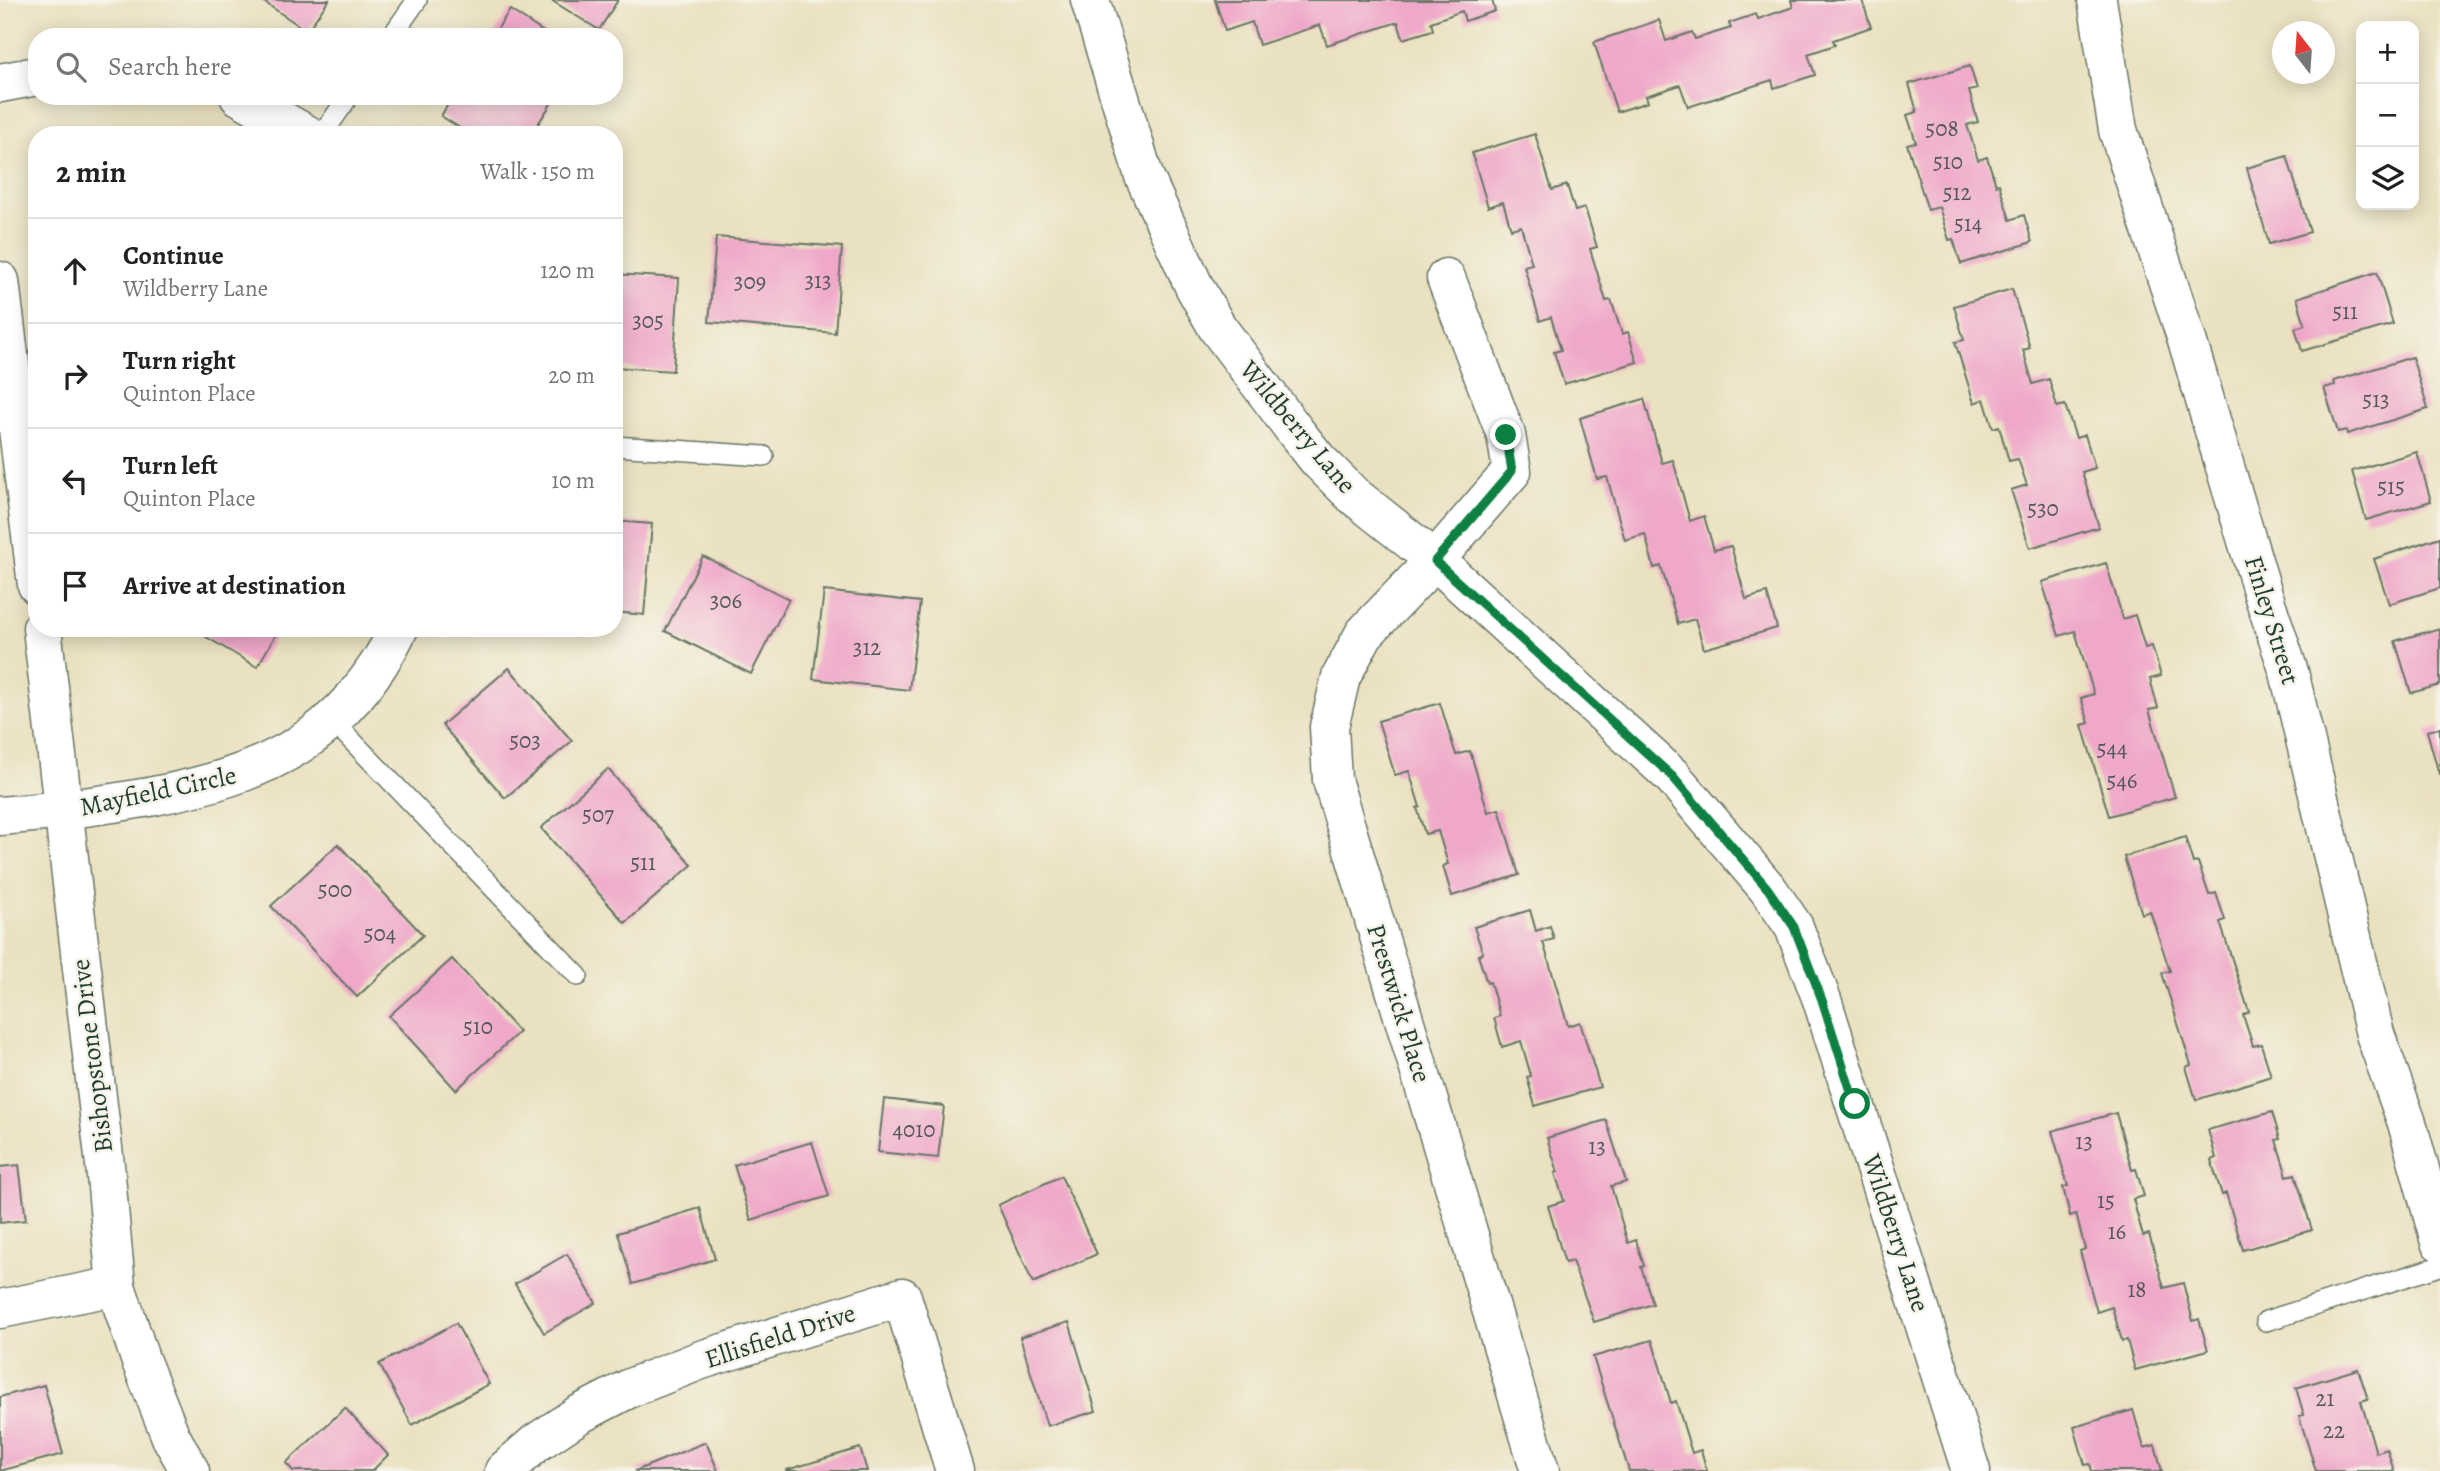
<!DOCTYPE html>
<meta charset="utf-8">
<style>
:root{--surface:#fff;--page:#f2f2f2;--text:#222;--muted:#767676;--line:#e0e0e0}
body{margin:0;font-family:Alegreya,serif;background:var(--page);color:var(--text)}
.controls{position:absolute;right:21px;top:21px;display:grid;overflow:hidden;border-radius:14px;box-shadow:0 4px 18px #0003}
.controls button{width:63px;height:63px;display:grid;place-items:center;padding:0;border:0;border-bottom:2px solid var(--line);background:var(--surface);color:var(--text);font:35px sans-serif}
.compass{position:absolute;left:2272px;top:21px;width:63px;height:63px;border-radius:50%;background:var(--surface);box-shadow:0 4px 18px #0003;rotate:343deg}
.stop{position:absolute;width:21px;height:21px;margin:-16px;border:5px solid #0b8043;border-radius:50%;background:#fff}
.stop.end{background:#0b8043;border-color:#fff;box-shadow:0 2px 7px #0008}
.list{margin:0;padding:0;list-style:none}
h2{display:flex;justify-content:space-between;align-items:center;height:91px;margin:0;padding:0 28px;font-size:30px}
h2 small{font-size:23px;font-weight:400;color:var(--muted)}
.list li{display:grid;grid-template-columns:46px 1fr auto;gap:21px;align-items:center;box-sizing:border-box;height:105px;padding:0 28px;border-top:2px solid var(--line)}
.list b{display:block;font-size:26px;white-space:nowrap}
.list p{margin:0;font-size:23px;white-space:nowrap;color:var(--muted)}
.list em{font-size:23px;font-style:normal;color:var(--muted)}
.icon{flex:none;width:38px;height:38px;fill:none;stroke:currentColor;stroke-width:2;stroke-linecap:round;stroke-linejoin:round}
.map{position:relative;flex:none;width:2440px;height:1471px;overflow:hidden}
.search{position:absolute;background:var(--surface);box-shadow:0 4px 18px #0003;left:28px;top:28px;width:595px;height:77px;display:flex;align-items:center;gap:18px;box-sizing:border-box;padding:0 24px;border-radius:28px;color:var(--muted);font-size:26px}
.panel{position:absolute;background:var(--surface);box-shadow:0 4px 18px #0003;left:28px;top:126px;width:595px;height:511px;border-radius:28px}
.map>svg:first-child{display:block}
.building{fill:#efa8c9}
.lines{fill:none;stroke-linecap:round;stroke-linejoin:round}
.service-casing{stroke:#667665;stroke-width:22}
.minor-casing{stroke:#667665;stroke-width:41}
.service{stroke:#fff;stroke-width:19}
.minor{stroke:#fff;stroke-width:38}
.route{stroke:#0b8043;stroke-width:9}
.labels{text-anchor:middle;dominant-baseline:central;stroke-width:5;stroke-linejoin:round;paint-order:stroke}
.number-label{font-size:23px;fill:#535859}
.street-label{font-size:26px;fill:#1f3d34;stroke:#f7f3e8}
</style>
<div class="map">
<svg width="2440" height="1471" viewBox="0 0 2440 1471">
<rect width="100%" height="100%" fill="#f7f3e8"/>
<filter id="ink" filterUnits="userSpaceOnUse"><feTurbulence type="fractalNoise" baseFrequency=".0143" numOctaves="2"/><feDisplacementMap in="SourceGraphic" scale="14" xChannelSelector="R" yChannelSelector="G"/><feConvolveMatrix kernelMatrix="1 2 1 2 8 2 1 2 1" color-interpolation-filters="sRGB"/></filter>
<filter id="wash" filterUnits="userSpaceOnUse"><feTurbulence type="fractalNoise" baseFrequency=".00686" numOctaves="4" result="noise"/><feDisplacementMap in="SourceGraphic" scale="28" xChannelSelector="R" yChannelSelector="G"/><feGaussianBlur stdDeviation="1.57" result="paint"/><feColorMatrix in="noise" values="0 0 0 0 0 0 0 0 0 0 0 0 0 0 0 0 0 1.4 0 .05"/><feComposite in="paint" operator="in"/></filter>
<g filter="url(#wash)">
<rect width="100%" height="100%" fill="#eae1c0"/>
<g id="blocks">
<!-- building -->
<g class="building">
<polygon points="261,0 329,0 307,31"/>
<polygon points="551,0 618,0 599,30"/>
<polygon points="1215,0 1492,0 1495,11 1465,21 1462,11 1431,22 1433,30 1403,39 1398,22 1327,45 1320,25 1259,45 1252,22 1225,31"/>
<polygon points="1791,0 1862,0 1871,27 1833,40 1835,45 1808,54 1815,75 1774,88 1772,80 1688,107 1680,85 1646,96 1648,102 1617,112 1594,42 1659,20 1666,41 1692,32 1695,39 1731,28 1729,23 1756,14 1758,19 1793,7"/>
<polygon points="510,10 551,37 492,37"/>
<polygon points="1970,66 1977,89 1969,91 1978,122 1967,125 1978,160 1987,157 1996,185 1999,184 2010,220 2024,215 2032,242 1961,264 1953,239 1949,240 1939,207 1928,210 1907,144 1916,142 1907,115 1917,112 1909,84"/>
<polygon points="453,96 556,96 531,135 471,135 441,116"/>
<polygon points="1535,134 1552,190 1567,185 1575,211 1585,208 1597,247 1590,249 1606,301 1611,300 1622,334 1628,332 1637,362 1564,384 1554,352 1561,350 1551,317 1540,321 1524,266 1532,264 1521,226 1511,229 1503,202 1488,207 1472,153"/>
<polygon points="2287,156 2310,232 2269,244 2247,168"/>
<polygon points="716,237 842,247 835,333 709,322"/>
<polygon points="2377,272 2393,324 2302,351 2295,328 2305,325 2297,298"/>
<polygon points="614,274 679,278 673,371 614,367"/>
<polygon points="2012,289 2030,348 2023,350 2033,384 2049,379 2057,407 2065,405 2076,438 2085,435 2095,468 2082,472 2099,527 2030,548 2011,490 2027,485 2018,459 2009,461 1999,426 1993,428 1984,399 1974,403 1955,342 1964,340 1954,306"/>
<polygon points="2412,357 2428,409 2347,434 2346,430 2338,432 2324,388 2335,385 2334,381"/>
<polygon points="1644,399 1662,463 1673,460 1690,521 1704,516 1714,550 1731,546 1746,599 1767,593 1777,628 1704,649 1695,619 1678,624 1661,566 1654,568 1645,534 1625,540 1607,477 1597,479 1580,418"/>
<polygon points="2417,452 2431,501 2366,520 2352,471"/>
<polygon points="614,521 652,524 644,615 614,612"/>
<polygon points="2440,537 2440,588 2389,604 2374,559"/>
<polygon points="703,556 789,599 751,674 665,631"/>
<polygon points="2106,563 2123,619 2135,615 2145,648 2152,646 2161,676 2150,679 2158,708 2149,710 2175,797 2109,816 2082,725 2089,723 2081,698 2094,694 2075,631 2059,636 2042,582"/>
<polygon points="824,591 920,602 909,690 813,679"/>
<polygon points="191,628 280,628 257,667"/>
<polygon points="2440,628 2440,685 2411,693 2395,641"/>
<polygon points="509,668 572,741 505,798 442,725"/>
<polygon points="1440,703 1456,755 1470,751 1488,812 1499,809 1519,875 1452,896 1443,866 1448,864 1438,831 1425,834 1417,808 1420,807 1409,771 1395,775 1378,721"/>
<polygon points="2440,728 2440,774 2439,774 2427,731"/>
<polygon points="608,769 692,865 625,923 541,828"/>
<polygon points="2185,837 2193,863 2198,862 2209,895 2216,893 2225,920 2220,922 2249,1012 2243,1015 2253,1046 2261,1044 2271,1076 2196,1100 2186,1067 2191,1065 2162,973 2170,971 2150,911 2142,914 2124,857"/>
<polygon points="338,844 423,935 357,997 271,906"/>
<polygon points="1530,910 1536,931 1550,926 1554,939 1543,942 1568,1026 1580,1022 1600,1087 1535,1106 1527,1077 1531,1076 1521,1041 1502,1047 1494,1018 1500,1016 1490,982 1487,983 1478,955 1483,953 1474,927"/>
<polygon points="452,959 519,1032 456,1090 389,1016"/>
<polygon points="884,1099 944,1106 938,1158 878,1152"/>
<polygon points="2272,1112 2280,1139 2276,1140 2287,1176 2295,1174 2312,1230 2243,1250 2226,1193 2222,1195 2211,1160 2216,1158 2208,1130"/>
<polygon points="2116,1113 2132,1170 2136,1169 2144,1196 2133,1199 2143,1236 2149,1234 2164,1288 2183,1283 2193,1321 2199,1319 2208,1350 2135,1370 2127,1340 2122,1341 2112,1307 2097,1312 2080,1251 2085,1249 2076,1214 2070,1216 2063,1187 2068,1186 2052,1131"/>
<polygon points="1606,1120 1626,1182 1611,1186 1628,1243 1636,1240 1644,1266 1641,1267 1653,1304 1594,1322 1572,1261 1565,1263 1548,1206 1564,1201 1555,1173 1558,1172 1547,1138"/>
<polygon points="812,1142 829,1196 751,1220 734,1165"/>
<polygon points="19,1165 26,1220 0,1223 0,1167"/>
<polygon points="1061,1176 1097,1254 1033,1283 998,1205"/>
<polygon points="700,1208 715,1259 633,1284 618,1233"/>
<polygon points="567,1254 596,1303 544,1333 515,1284"/>
<polygon points="1069,1322 1096,1411 1047,1426 1020,1337"/>
<polygon points="456,1323 489,1384 412,1425 379,1364"/>
<polygon points="1652,1340 1671,1403 1676,1401 1692,1453 1701,1450 1707,1471 1629,1471 1593,1357"/>
<polygon points="2358,1369 2368,1399 2361,1401 2376,1453 2387,1449 2394,1471 2316,1471 2299,1416 2304,1415 2296,1388"/>
<polygon points="44,1385 63,1454 0,1471 0,1397"/>
<polygon points="345,1408 388,1455 372,1471 293,1471 286,1463"/>
<polygon points="2133,1410 2144,1448 2155,1445 2162,1471 2092,1471 2090,1464 2085,1465 2074,1427"/>
<polygon points="706,1442 718,1471 635,1471"/>
<polygon points="860,1448 867,1471 787,1471 787,1470"/>
</g>
</g>
</g>
<g filter="url(#ink)">
<use href="#blocks" fill-opacity="0" stroke="#667665" stroke-width="2"/>
<g class="lines">
<defs>
<g id="service">
<polyline points="391,37 417,0"/>
<polyline points="322,135 349,96"/>
<polyline points="614,446 764,456"/>
<polyline points="333,721 578,976"/>
<polyline points="2266,1321 2440,1266"/>
</g>
<g id="minor">
<polyline points="1090,0 1144,176 1194,286 1217,327 1295,431 1318,460 1353,495 1435,560 1672,776 1768,889 1794,927 1822,1000 1971,1471"/>
<polyline points="2097,0 2118,130 2187,340 2263,594 2289,672 2375,1034 2407,1123 2440,1242"/>
<polyline points="0,83 37,76"/>
<polyline points="239,96 308,135"/>
<polyline points="1446,278 1506,435 1512,471 1435,560 1364,634 1341,677 1329,727 1332,780 1540,1471"/>
<polyline points="0,281 37,585"/>
<polyline points="42,628 105,1165 116,1286 140,1359 171,1437 190,1471"/>
<path d="M0,816c50,-4 99,-10 149,-19 116,-22 196,-58 250,-169"/>
<polyline points="0,1309 116,1286"/>
<polyline points="504,1471 536,1443 578,1415 630,1388 701,1360 902,1297 955,1471"/>
</g>
</defs>
<!-- service casing -->
<use href="#service" class="service-casing"/>
<!-- minor casing -->
<use href="#minor" class="minor-casing"/>
<!-- service -->
<use href="#service" class="service"/>
<!-- minor -->
<use href="#minor" class="minor"/>
</g>
</g>
<g class="lines" filter="url(#ink)">
<!-- route -->
<polyline class="route" points="1506,435 1512,471 1435,561 1672,776 1768,889 1794,927 1822,1000 1855,1104"/>
</g>
<g class="labels">
<!-- number labels -->
<g class="number-label">
<text x="1942" y="128">508</text>
<text x="1948" y="161">510</text>
<text x="1957" y="192">512</text>
<text x="1968" y="223">514</text>
<text x="818" y="280">313</text>
<text x="750" y="281">309</text>
<text x="2345" y="311">511</text>
<text x="648" y="320">305</text>
<text x="2376" y="399">513</text>
<text x="2391" y="486">515</text>
<text x="2043" y="508">530</text>
<text x="726" y="600">306</text>
<text x="867" y="647">312</text>
<text x="525" y="740">503</text>
<text x="2112" y="748">544</text>
<text x="2122" y="780">546</text>
<text x="598" y="814">507</text>
<text x="643" y="862">511</text>
<text x="335" y="889">500</text>
<text x="380" y="933">504</text>
<text x="478" y="1026">510</text>
<text x="914" y="1129">4010</text>
<text x="2084" y="1141">13</text>
<text x="1597" y="1146">13</text>
<text x="2106" y="1200">15</text>
<text x="2117" y="1231">16</text>
<text x="2137" y="1289">18</text>
<text x="2325" y="1398">21</text>
<text x="2334" y="1430">22</text>
</g>
<!-- street labels -->
<g class="street-label">
<text transform="translate(1298 427) rotate(50)">Wildberry Lane</text>
<text transform="translate(2272 620) rotate(73)">Finley Street</text>
<text transform="translate(158 791) rotate(-12)">Mayfield Circle</text>
<text transform="translate(1399 1003) rotate(73)">Prestwick Place</text>
<text transform="translate(92 1056) rotate(-97)">Bishopstone Drive</text>
<text transform="translate(1896 1233) rotate(72)">Wildberry Lane</text>
<text transform="translate(780 1336) rotate(-18)">Ellisfield Drive</text>
</g>
</g>
</svg>
<div class="controls">
<button>+</button>
<button>−</button>
<button><svg class="icon" aria-label="layers" viewBox="0 0 24 24"><path d="M12 4l9 5-9 5-9-5zM3 14l9 5 9-5"/></svg></button>
</div>
<svg class="compass" viewBox="-18 -18 36 36"><path d="M0-13l5 13h-10z" fill="#e53935"/><path d="M0 13l5-13h-10z" fill="#767676"/></svg>
<div class="stop" style="left:1855px;top:1104px"></div>
<div class="stop end" style="left:1506px;top:435px"></div>
<div class="search"><svg class="icon" aria-label="search" viewBox="0 0 24 24"><circle cx="10" cy="10" r="6"/><path d="M15 15l6 6"/></svg>Search here</div>
<section class="panel">
<h2>2 min<small>Walk · 150 m</small></h2>
<ul class="list">
<li><svg class="icon" aria-label="ahead" viewBox="0 0 24 24"><path d="M12 20V5M6 11l6-6 6 6"/></svg><div><b>Continue</b><p>Wildberry Lane</p></div><em>120 m</em></li>
<li><svg class="icon" aria-label="right" viewBox="0 0 24 24"><path d="M7 20v-9h11M14 6l5 5-5 5"/></svg><div><b>Turn right</b><p>Quinton Place</p></div><em>20 m</em></li>
<li><svg class="icon" aria-label="left" viewBox="0 0 24 24"><path d="M17 20v-9H6M10 6l-5 5 5 5"/></svg><div><b>Turn left</b><p>Quinton Place</p></div><em>10 m</em></li>
<li><svg class="icon" aria-label="arrive" viewBox="0 0 24 24"><path d="M6 21V4h12l-3 4 3 4H6"/></svg><div><b>Arrive at destination</b></div></li>
</ul>
</section>
</div>
